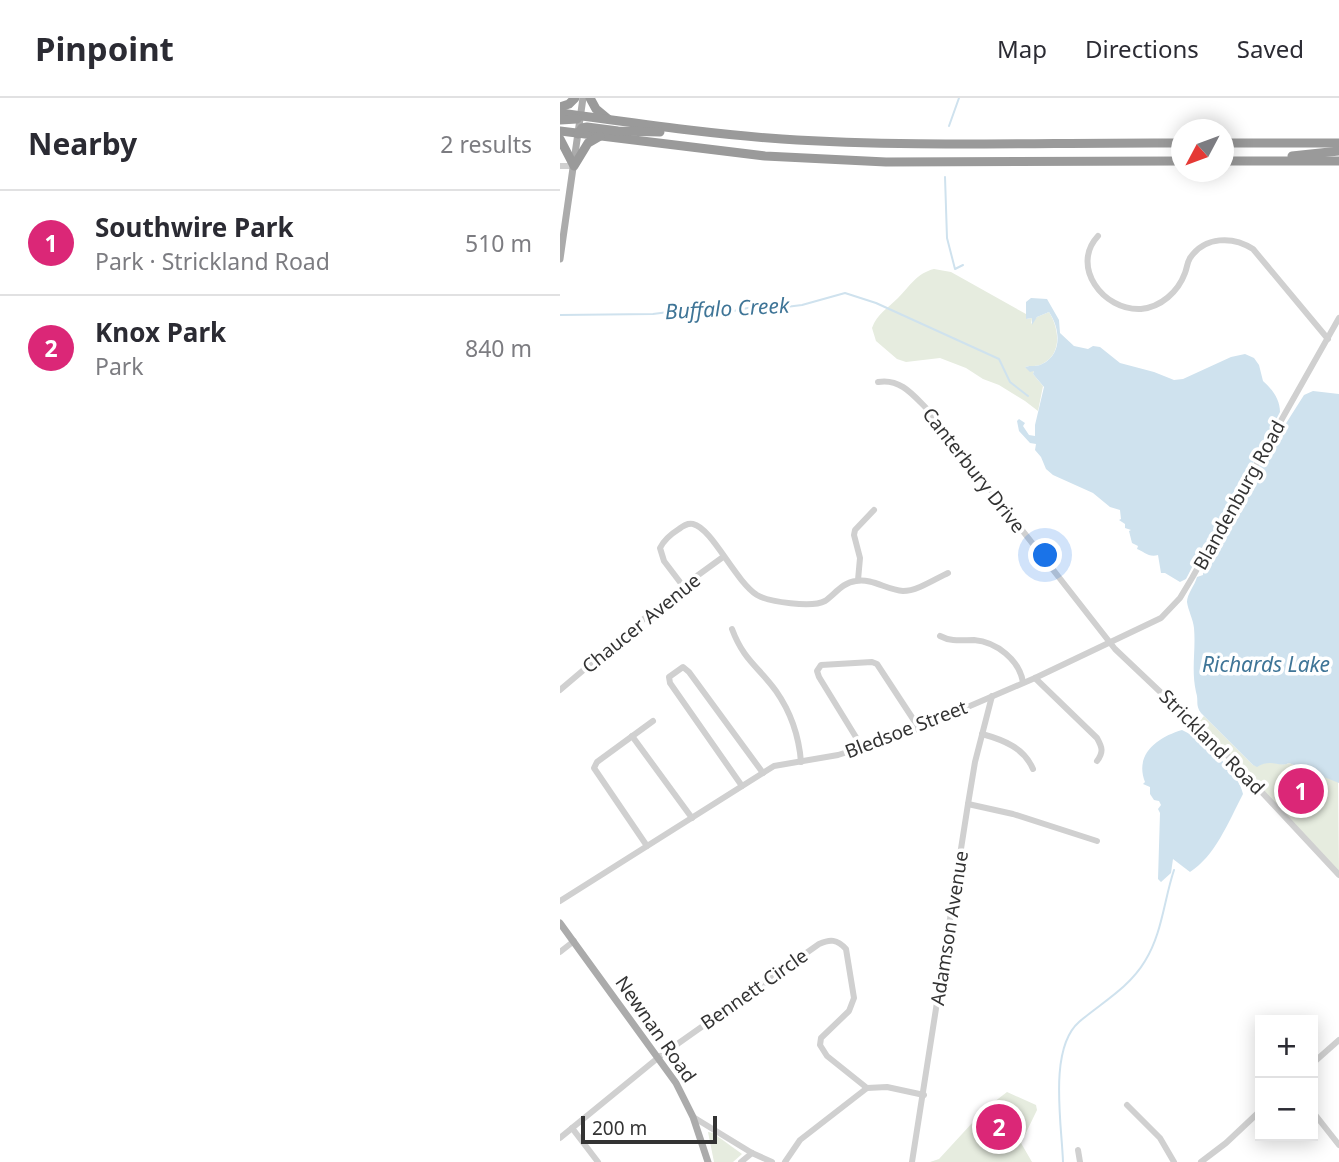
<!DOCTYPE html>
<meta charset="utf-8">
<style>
:root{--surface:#fff;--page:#f7f7f7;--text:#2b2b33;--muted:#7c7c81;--line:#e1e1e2;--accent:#db2777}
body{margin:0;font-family:"Noto Sans",sans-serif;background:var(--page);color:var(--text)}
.controls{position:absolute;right:21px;bottom:21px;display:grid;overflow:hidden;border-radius:0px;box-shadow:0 4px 18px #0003}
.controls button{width:63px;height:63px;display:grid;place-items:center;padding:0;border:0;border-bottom:2px solid var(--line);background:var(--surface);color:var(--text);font:35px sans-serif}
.compass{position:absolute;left:611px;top:21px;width:63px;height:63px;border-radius:50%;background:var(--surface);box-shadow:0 4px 18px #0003;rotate:229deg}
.scale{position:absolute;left:21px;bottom:18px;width:136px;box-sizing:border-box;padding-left:7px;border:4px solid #333;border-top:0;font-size:19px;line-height:24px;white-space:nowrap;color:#333;-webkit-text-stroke:5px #fff;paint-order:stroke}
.you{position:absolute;left:486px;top:458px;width:24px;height:24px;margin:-18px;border:5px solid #fff;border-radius:50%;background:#1a73e8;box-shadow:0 0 0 10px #1a73e833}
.badge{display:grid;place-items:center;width:46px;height:46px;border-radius:50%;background:var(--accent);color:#fff;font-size:23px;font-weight:700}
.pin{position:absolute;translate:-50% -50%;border:4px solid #fff;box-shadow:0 2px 7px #0006}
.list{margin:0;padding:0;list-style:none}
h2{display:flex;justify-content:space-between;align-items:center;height:91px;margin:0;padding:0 28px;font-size:30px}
h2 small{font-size:23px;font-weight:400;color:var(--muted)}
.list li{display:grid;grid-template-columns:46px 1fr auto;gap:21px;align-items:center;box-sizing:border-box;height:105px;padding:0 28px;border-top:2px solid var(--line)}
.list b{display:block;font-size:26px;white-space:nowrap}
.list p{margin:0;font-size:23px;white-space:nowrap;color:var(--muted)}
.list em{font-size:23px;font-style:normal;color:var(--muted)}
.map{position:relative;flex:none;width:779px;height:1064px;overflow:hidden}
header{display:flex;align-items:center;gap:42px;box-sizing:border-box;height:98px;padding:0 35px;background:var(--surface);border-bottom:2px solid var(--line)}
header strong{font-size:33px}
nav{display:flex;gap:38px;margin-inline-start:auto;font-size:24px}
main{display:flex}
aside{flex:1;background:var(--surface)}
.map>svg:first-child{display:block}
.green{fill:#e6ecdf}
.water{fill:#cfe2ee}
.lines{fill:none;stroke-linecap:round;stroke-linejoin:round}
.stream{stroke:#cfe2ee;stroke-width:2}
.minor{stroke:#d0d0d0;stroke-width:6}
.major{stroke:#ababab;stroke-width:7}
.highway{stroke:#9a9a9a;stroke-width:9}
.labels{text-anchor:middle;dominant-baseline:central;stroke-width:7;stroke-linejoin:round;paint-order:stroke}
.street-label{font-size:19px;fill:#333;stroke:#fff}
.water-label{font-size:21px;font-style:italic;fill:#3f7597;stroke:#fff}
</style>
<header>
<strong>Pinpoint</strong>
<nav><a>Map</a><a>Directions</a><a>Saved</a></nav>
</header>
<main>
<aside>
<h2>Nearby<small>2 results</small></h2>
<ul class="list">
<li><span class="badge">1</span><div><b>Southwire Park</b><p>Park · Strickland Road</p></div><em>510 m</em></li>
<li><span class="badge">2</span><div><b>Knox Park</b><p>Park</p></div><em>840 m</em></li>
</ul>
</aside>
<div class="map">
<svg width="779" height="1064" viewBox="0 0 779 1064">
<rect width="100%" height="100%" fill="#fff"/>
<!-- green -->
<g class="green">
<path d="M374,171l17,3 75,42v5l6,-1 -1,6 6,-7 12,-5c10,16 14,42 -7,52 -5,3 -11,1 -17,3l9,4 -1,3 10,12 -5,25 -13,-10 -26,-16 -16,-6 -17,-11 -26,-10 -34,4 -9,-3 -21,-18 -4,-13c5,-14 16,-20 26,-30 12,-12 19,-25 36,-29z"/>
<path d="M644,618l49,49 5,1c14,-9 20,2 31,-3l49,19 1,90 -141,-149z"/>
<polygon points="447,994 476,1007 477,1012 461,1045 472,1064 370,1064 379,1061 425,1011"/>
<polygon points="148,1034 153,1035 182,1056 173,1064 154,1064"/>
</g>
<!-- water -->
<g class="water">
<path d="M471,200l16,1 12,21 1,13 14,13 14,3 5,-3 7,1 20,16 34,9 20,8 9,-1 48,-22 14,-3 9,4 5,7 4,16c9,8 17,18 17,31l-31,59 -3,1 -13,21 -23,49 -6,2 -18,35 -6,3 -15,-9h-4l-3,-18c-9,3 -15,-4 -21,-6l1,-3 -6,-3 -3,-12 2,-1 -6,-2v-4l-6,-4 2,-1 -1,-9 -10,-3 -17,-14 -40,-18 -7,-6 -5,-12 -6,-7 1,-6 -6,-1 -11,-12 -2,-10 2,-2 6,4 -2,3 6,9 6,1v-11l9,-38 -11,-13 1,-3 -4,1 -5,-5c6,-2 12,0 17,-3 21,-10 18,-36 7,-52l-12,5 -5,8v-7l-6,1v-17z"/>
<path d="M753,293l26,3v389l-50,-20c-11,5 -17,-5 -32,4l-4,-2 -52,-52c-6,-8 -2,-12 -5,-21 -5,-23 0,-41 -2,-64 -1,-9 -6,-18 -7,-26 0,-8 8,-17 10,-25l6,-2 1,-12 26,-41 25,-50 49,-77z"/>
<path d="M622,632c21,9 56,41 61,64 -15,29 -28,62 -53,78l-17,-13 -2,14 -10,9 -3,-3 2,-66 -2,-4 3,-4 -2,-4 -5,-1 -4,-6v-7l-7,-3 2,-2c-11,-28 13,-45 37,-52z"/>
</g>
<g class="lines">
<!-- stream -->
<g class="stream">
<polyline points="389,28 399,0"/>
<polyline points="385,79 387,140 395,171 403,167"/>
<polyline points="0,217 93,216 124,212 173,213 213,205 226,209 242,207 285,195 316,205 439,261 450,284 468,298"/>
<polyline points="673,395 681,401"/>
<path d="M503,1064c-1,-36 -15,-113 16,-140 22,-19 50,-34 66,-61 17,-27 19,-61 29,-91"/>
</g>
<!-- minor -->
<g class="minor">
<polyline points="0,68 14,68"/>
<path d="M538,138c-28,30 5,75 43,73 20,-2 37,-17 44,-36 2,-5 2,-10 5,-15 15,-22 43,-22 63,-9l75,90"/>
<path d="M318,284c23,-4 36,14 51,29l186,238 115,109 109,117"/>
<polyline points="298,482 300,460 294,437 295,432 314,412"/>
<path d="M123,488l-19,-25 -4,-13c4,-8 11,-14 19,-19 4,-3 8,-6 14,-5 19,4 42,57 64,71 12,7 55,13 68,6 10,-7 18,-19 31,-20 16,-3 31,9 47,10 14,0 32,-12 45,-18"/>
<path d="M172,531c12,32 26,37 44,62 14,20 23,46 25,71"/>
<path d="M380,538c11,6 22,4 34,4 23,2 45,20 49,42"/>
<path d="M475,580l62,60c5,9 7,14 0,23"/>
<polyline points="0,592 119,491 163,459"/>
<path d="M422,636c22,6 42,14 51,35"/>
<polyline points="72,638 132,720"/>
<polyline points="302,649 259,579 257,573 261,567 312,564 317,566 359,630"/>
<polyline points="182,688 110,585 109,579 123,569 129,574 203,675"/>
<polyline points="408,706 453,716 537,743"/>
<polyline points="87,748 34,670 37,664 93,623"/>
<polyline points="0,803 214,668 278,657 345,636 475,580 601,520 620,500 632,480 779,220"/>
<polyline points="0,854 14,843"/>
<polyline points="753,965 779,942"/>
<polyline points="567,1007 600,1040 614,1064"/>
<polyline points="753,1014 779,1047"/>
<polyline points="133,1019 192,1055 212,1064"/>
<polyline points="12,1030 38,1064"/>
<path d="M0,1040l99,-81 160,-113c11,-5 18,-5 27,5l8,49 -5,13 -28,27 -1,7 7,11 40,32"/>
<polyline points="518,1052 520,1064"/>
<polyline points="181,1064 192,1055"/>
<polyline points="225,1064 240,1042 307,990 327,989 364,997"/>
<polyline points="352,1064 408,706 415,664 432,598"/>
<polyline points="641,1064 666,1045 700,1013"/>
</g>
<!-- major -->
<g class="major">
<polyline points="0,161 23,0"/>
<polyline points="0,825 116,985 133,1019 148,1064"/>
</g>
<!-- highway -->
<g class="highway">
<polyline points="30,0 36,11 48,21"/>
<polyline points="0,9 9,6 15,0"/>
<path d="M0,15c74,10 148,21 222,26 133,9 267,3 400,4"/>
<polyline points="0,22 17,21"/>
<polyline points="0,33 205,58 326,64 622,63"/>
<polyline points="18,36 22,30 27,29 58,33 100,34"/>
<polyline points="0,41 14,68 28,45 40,38"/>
<polyline points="664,45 779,45"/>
<polyline points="732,58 779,53"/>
<polyline points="664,63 779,63"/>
</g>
</g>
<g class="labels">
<!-- street labels -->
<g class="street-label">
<text transform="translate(414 372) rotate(52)">Canterbury Drive</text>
<text transform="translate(679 397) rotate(-61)">Blandenburg Road</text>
<text transform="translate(81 525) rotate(-39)">Chaucer Avenue</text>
<text transform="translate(346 631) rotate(-21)">Bledsoe Street</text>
<text transform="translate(652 644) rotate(45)">Strickland Road</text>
<text transform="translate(389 830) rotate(-81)">Adamson Avenue</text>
<text transform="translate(194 891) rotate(-35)">Bennett Circle</text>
<text transform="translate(96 931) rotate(55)">Newnan Road</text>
</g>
<!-- water labels -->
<g class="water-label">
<text transform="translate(167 210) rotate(-3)">Buffalo Creek</text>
<text x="706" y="566">Richards Lake</text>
</g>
</g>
</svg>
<div class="controls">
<button>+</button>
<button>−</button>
</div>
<svg class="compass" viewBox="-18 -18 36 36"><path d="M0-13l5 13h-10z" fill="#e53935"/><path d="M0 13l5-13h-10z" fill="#7c7c81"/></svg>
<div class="scale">200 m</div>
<div class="you"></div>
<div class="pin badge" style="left:741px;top:693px">1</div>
<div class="pin badge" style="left:439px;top:1029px">2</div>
</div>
</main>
